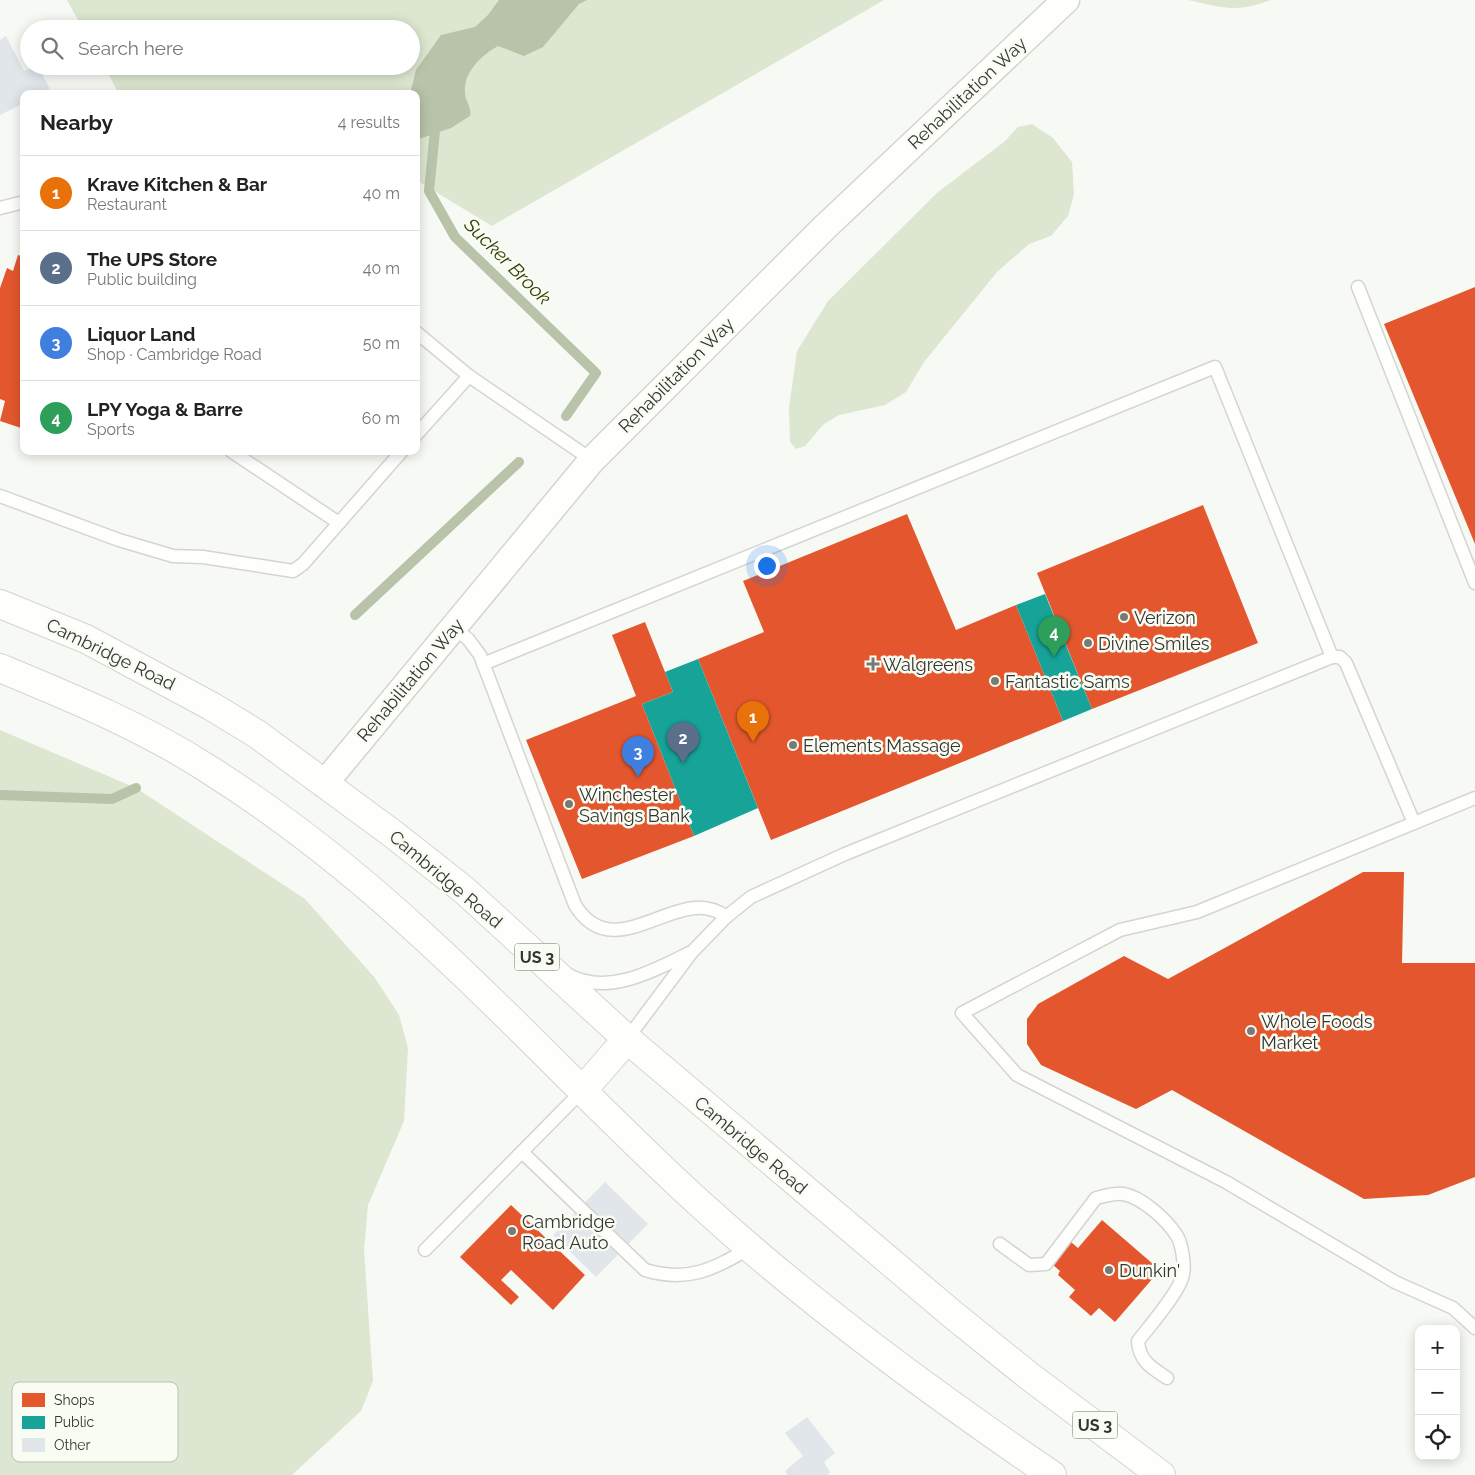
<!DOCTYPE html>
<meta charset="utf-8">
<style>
:root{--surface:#fff;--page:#f6f6f6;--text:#222;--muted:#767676;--line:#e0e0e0;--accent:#0b8043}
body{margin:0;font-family:Raleway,sans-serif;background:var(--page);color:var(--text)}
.controls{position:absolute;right:15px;bottom:15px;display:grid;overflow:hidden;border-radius:10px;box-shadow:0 2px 12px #0003}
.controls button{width:45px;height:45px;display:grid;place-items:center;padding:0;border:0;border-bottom:1px solid var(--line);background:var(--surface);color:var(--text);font:25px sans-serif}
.you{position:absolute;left:766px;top:565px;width:18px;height:18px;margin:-12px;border:4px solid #fff;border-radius:50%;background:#1a73e8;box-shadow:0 0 0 8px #1a73e833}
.badge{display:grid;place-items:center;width:32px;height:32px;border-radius:50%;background:var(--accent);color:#fff;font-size:16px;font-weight:700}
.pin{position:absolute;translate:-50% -41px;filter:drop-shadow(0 1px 2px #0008)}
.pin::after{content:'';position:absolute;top:26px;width:18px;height:15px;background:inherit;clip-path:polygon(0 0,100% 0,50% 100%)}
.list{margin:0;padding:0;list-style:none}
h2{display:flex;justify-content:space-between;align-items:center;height:65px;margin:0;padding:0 20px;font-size:21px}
h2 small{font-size:16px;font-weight:400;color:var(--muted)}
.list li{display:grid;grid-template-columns:32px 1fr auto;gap:15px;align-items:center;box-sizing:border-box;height:75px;padding:0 20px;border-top:1px solid var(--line)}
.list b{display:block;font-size:19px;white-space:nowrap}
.list p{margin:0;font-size:16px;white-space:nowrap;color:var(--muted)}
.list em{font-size:16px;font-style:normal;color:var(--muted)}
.icon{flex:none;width:28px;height:28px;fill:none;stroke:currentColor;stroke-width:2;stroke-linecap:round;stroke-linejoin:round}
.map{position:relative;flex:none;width:1475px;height:1475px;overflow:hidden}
.search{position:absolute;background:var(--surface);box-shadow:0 2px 12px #0003;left:20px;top:20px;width:400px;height:55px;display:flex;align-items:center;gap:12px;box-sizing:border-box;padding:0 18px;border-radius:28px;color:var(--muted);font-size:19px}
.panel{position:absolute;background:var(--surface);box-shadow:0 2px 12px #0003;left:20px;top:90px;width:400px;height:365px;border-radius:10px}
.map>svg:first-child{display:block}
.green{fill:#dce6d0}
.water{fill:#b8c3a9}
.shops{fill:#e4572e}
.public{fill:#17a398}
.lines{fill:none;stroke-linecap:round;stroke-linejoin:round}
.stream{stroke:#b8c3a9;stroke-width:10}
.building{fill:#e0e6ea}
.lane-casing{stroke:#d4d5d1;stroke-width:15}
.street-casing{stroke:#d4d5d1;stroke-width:29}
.highway-casing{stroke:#d4d5d1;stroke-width:30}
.lane{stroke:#fefefd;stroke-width:12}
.street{stroke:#fefefd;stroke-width:26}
.highway{stroke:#fefefd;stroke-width:28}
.poi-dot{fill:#787a76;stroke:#f8fcf2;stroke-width:2}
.labels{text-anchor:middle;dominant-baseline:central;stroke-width:5;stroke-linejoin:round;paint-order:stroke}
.shield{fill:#f8fcf2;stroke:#6f716c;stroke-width:1}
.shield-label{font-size:16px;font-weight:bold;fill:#343532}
.street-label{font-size:18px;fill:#343532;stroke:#f8fcf2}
.poi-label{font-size:18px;fill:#343532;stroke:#f8fcf2;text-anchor:start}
.water-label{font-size:19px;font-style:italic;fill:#2d3f06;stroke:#f8fcf2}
.key{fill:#f8fcf2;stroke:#bdc0b8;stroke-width:1}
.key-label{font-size:14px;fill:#343532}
</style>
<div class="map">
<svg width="1475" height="1475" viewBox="0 0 1475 1475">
<rect width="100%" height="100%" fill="#f7faf4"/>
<!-- green -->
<g class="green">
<polygon points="67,0 884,0 492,226 416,180 416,94 119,94 104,66 411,66 411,29 83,29"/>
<path d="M1188,0h83c-36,13 -46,8 -83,0z"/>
<polygon points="1032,124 1053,138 1072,162 1074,194 1068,216 1051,236 1029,244 997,272 924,362 906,392 885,405 839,415 824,424 805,446 796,449 790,442 789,408 797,351 828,301 938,192 1004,142 1018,127"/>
<polygon points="0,730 136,788 305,899 375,978 399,1015 408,1048 404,1121 368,1205 364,1250 373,1381 361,1411 292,1475 0,1475"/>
</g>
<!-- water -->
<path class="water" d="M499,0h88l-8,4 -36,43 -19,9 -26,-10c-16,9 -35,26 -33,47 0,9 7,13 5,23l-19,12 -35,12v-46h-6l6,-24 25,-35 34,-8 13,-12z"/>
<!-- shops -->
<g class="shops">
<polygon points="18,255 24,257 24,429 0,421 5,401 0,399 0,288 7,268 13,271"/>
<polygon points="1475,287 1475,544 1384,324"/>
<polygon points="1203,505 1258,643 1092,709 1037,573"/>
<polygon points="907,514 956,630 1016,605 1063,721 771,840 698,659 764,632 743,581"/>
<polygon points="645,622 673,692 642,704 694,836 582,879 526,740 636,696 612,635"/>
<polygon points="1363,872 1404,872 1402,963 1475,963 1475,1177 1428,1195 1364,1199 1172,1090 1136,1109 1041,1065 1027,1044 1027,1019 1038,1004 1124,956 1168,979"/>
<polygon points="511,1205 585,1275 553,1310 511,1270 501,1280 519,1297 511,1305 460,1257"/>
<polygon points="1102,1220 1160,1270 1115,1322 1099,1308 1091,1316 1069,1297 1075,1290 1058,1275 1060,1271 1052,1264 1071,1242 1078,1248"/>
</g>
<!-- public -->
<g class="public">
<polygon points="1045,594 1092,709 1063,721 1016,605"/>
<polygon points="698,659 758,808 694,836 642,704 673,692 665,672"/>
</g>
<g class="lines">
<!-- stream -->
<g class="stream">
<polyline points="436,121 429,191 455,237 596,373 566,416"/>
<polyline points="355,615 519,462"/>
<polyline points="0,795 112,799 136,788"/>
</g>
</g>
<!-- building -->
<g class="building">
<polygon points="6,36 24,71 38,66 50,89 41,94 24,94 24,103 0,115 0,40"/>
<polygon points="605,1182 648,1224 596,1277 553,1235"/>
<polygon points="807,1417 835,1453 824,1462 830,1472 827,1475 787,1475 785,1471 803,1456 785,1433"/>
</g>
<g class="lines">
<defs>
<g id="lane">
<polyline points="0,208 24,202"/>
<polyline points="1358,287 1475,583"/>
<polyline points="416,332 469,376 592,460"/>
<polyline points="416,435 469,376"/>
<polyline points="231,451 339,523"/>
<polyline points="0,496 119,540 173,556 203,557 293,571 303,564 402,451"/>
<path d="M453,627l15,12 12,16 95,250c41,66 105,-25 151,12"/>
<polyline points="483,664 1215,367 1332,657"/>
<polyline points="1475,798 1197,912 1120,930 962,1013 1017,1075 1226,1182 1395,1282 1453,1308 1475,1328"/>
<path d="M567,974c40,23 86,-3 122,-21"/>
<polyline points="627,1039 692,952 726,917 751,897 845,854 1332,657 1340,657 1346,663 1414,823"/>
<path d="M522,1152l123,118c44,13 68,-1 105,-22"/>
<path d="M1000,1244l29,21 17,-1 50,-66c9,-2 18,-5 27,-4 19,3 44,26 54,42 5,8 8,29 6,38 -2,16 -34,53 -45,67 1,20 14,27 29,37"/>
<polyline points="425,1250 582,1091"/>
</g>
<polyline id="street" points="324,784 592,460 824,228 1066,0"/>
<g id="highway">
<polyline points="0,604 86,639 211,706 257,734 393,834 464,890 627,1039 952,1314 1029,1376 1161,1475"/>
<path d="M0,668c70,29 141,58 205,99 78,49 150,106 217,168 98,89 187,187 285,275 107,97 226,184 345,265"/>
<polyline points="582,1091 627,1039"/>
</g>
</defs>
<!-- lane casing -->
<use href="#lane" class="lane-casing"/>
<!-- street casing -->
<use href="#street" class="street-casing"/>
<!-- highway casing -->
<use href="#highway" class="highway-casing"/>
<!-- lane -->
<use href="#lane" class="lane"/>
<!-- street -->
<use href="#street" class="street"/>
<!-- highway -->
<use href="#highway" class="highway"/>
</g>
<!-- markers -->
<g class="poi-dot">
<circle cx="1124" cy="617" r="5"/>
<circle cx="1088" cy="643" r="5"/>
<path d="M870.5 656.5h5v5h5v5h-5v5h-5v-5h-5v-5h5z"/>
<circle cx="995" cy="681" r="5"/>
<circle cx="793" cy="745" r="5"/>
<circle cx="569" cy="804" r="5"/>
<circle cx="1251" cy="1031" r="5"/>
<circle cx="512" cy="1231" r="5"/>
<circle cx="1109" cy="1270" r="5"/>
</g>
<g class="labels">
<!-- shield labels -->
<g class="shield">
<rect x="514.5" y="943.5" width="45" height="27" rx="4"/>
<rect x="1072.5" y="1411.5" width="45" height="27" rx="4"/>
</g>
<g class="shield-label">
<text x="537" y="957">US 3</text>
<text x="1095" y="1425">US 3</text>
</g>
<!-- street labels -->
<g class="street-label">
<text transform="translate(967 93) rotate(-43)">Rehabilitation Way</text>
<text transform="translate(676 375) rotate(-45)">Rehabilitation Way</text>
<text transform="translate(111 654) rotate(26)">Cambridge Road</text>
<text transform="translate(410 680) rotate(-50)">Rehabilitation Way</text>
<text transform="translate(446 879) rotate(40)">Cambridge Road</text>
<text transform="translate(751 1145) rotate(40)">Cambridge Road</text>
</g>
<!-- poi labels -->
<g class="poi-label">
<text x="1134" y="617">Verizon</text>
<text x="1098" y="643">Divine Smiles</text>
<text x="883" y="664">Walgreens</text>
<text x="1005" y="681">Fantastic Sams</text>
<text x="803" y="745">Elements Massage</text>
<text x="579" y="794">Winchester<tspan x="579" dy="21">Savings Bank</tspan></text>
<text x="1261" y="1021">Whole Foods<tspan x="1261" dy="21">Market</tspan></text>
<text x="522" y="1221">Cambridge<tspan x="522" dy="21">Road Auto</tspan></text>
<text x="1119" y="1270">Dunkin'</text>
</g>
<!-- water labels -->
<g class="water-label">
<text transform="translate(508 261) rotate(45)">Sucker Brook</text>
</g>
</g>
<!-- legend -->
<rect x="12" y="1382" width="166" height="80" rx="8" class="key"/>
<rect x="22" y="1393" width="23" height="14" fill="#e4572e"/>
<rect x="22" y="1416" width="23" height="13" fill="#17a398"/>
<rect x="22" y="1438" width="23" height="14" fill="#e0e6ea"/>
<g class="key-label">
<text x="54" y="1405">Shops</text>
<text x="54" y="1427">Public</text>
<text x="54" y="1450">Other</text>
</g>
</svg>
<div class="controls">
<button>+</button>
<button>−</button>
<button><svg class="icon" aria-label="locate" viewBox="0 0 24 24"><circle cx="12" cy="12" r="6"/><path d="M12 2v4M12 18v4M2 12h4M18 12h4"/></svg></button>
</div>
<div class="you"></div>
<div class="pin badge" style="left:753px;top:742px;background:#e8710a">1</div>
<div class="pin badge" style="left:683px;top:763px;background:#5c6f8a">2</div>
<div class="pin badge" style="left:638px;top:777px;background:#3f7fe0">3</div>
<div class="pin badge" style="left:1054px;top:657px;background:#2e9e5b">4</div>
<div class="search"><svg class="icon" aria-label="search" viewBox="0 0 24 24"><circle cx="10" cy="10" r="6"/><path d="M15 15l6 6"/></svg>Search here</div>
<section class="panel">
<h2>Nearby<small>4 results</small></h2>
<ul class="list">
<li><span class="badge" style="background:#e8710a">1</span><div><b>Krave Kitchen &amp; Bar</b><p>Restaurant</p></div><em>40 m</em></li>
<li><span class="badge" style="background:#5c6f8a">2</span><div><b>The UPS Store</b><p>Public building</p></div><em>40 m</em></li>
<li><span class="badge" style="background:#3f7fe0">3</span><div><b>Liquor Land</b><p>Shop · Cambridge Road</p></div><em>50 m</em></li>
<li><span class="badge" style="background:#2e9e5b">4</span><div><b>LPY Yoga &amp; Barre</b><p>Sports</p></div><em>60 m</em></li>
</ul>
</section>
</div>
